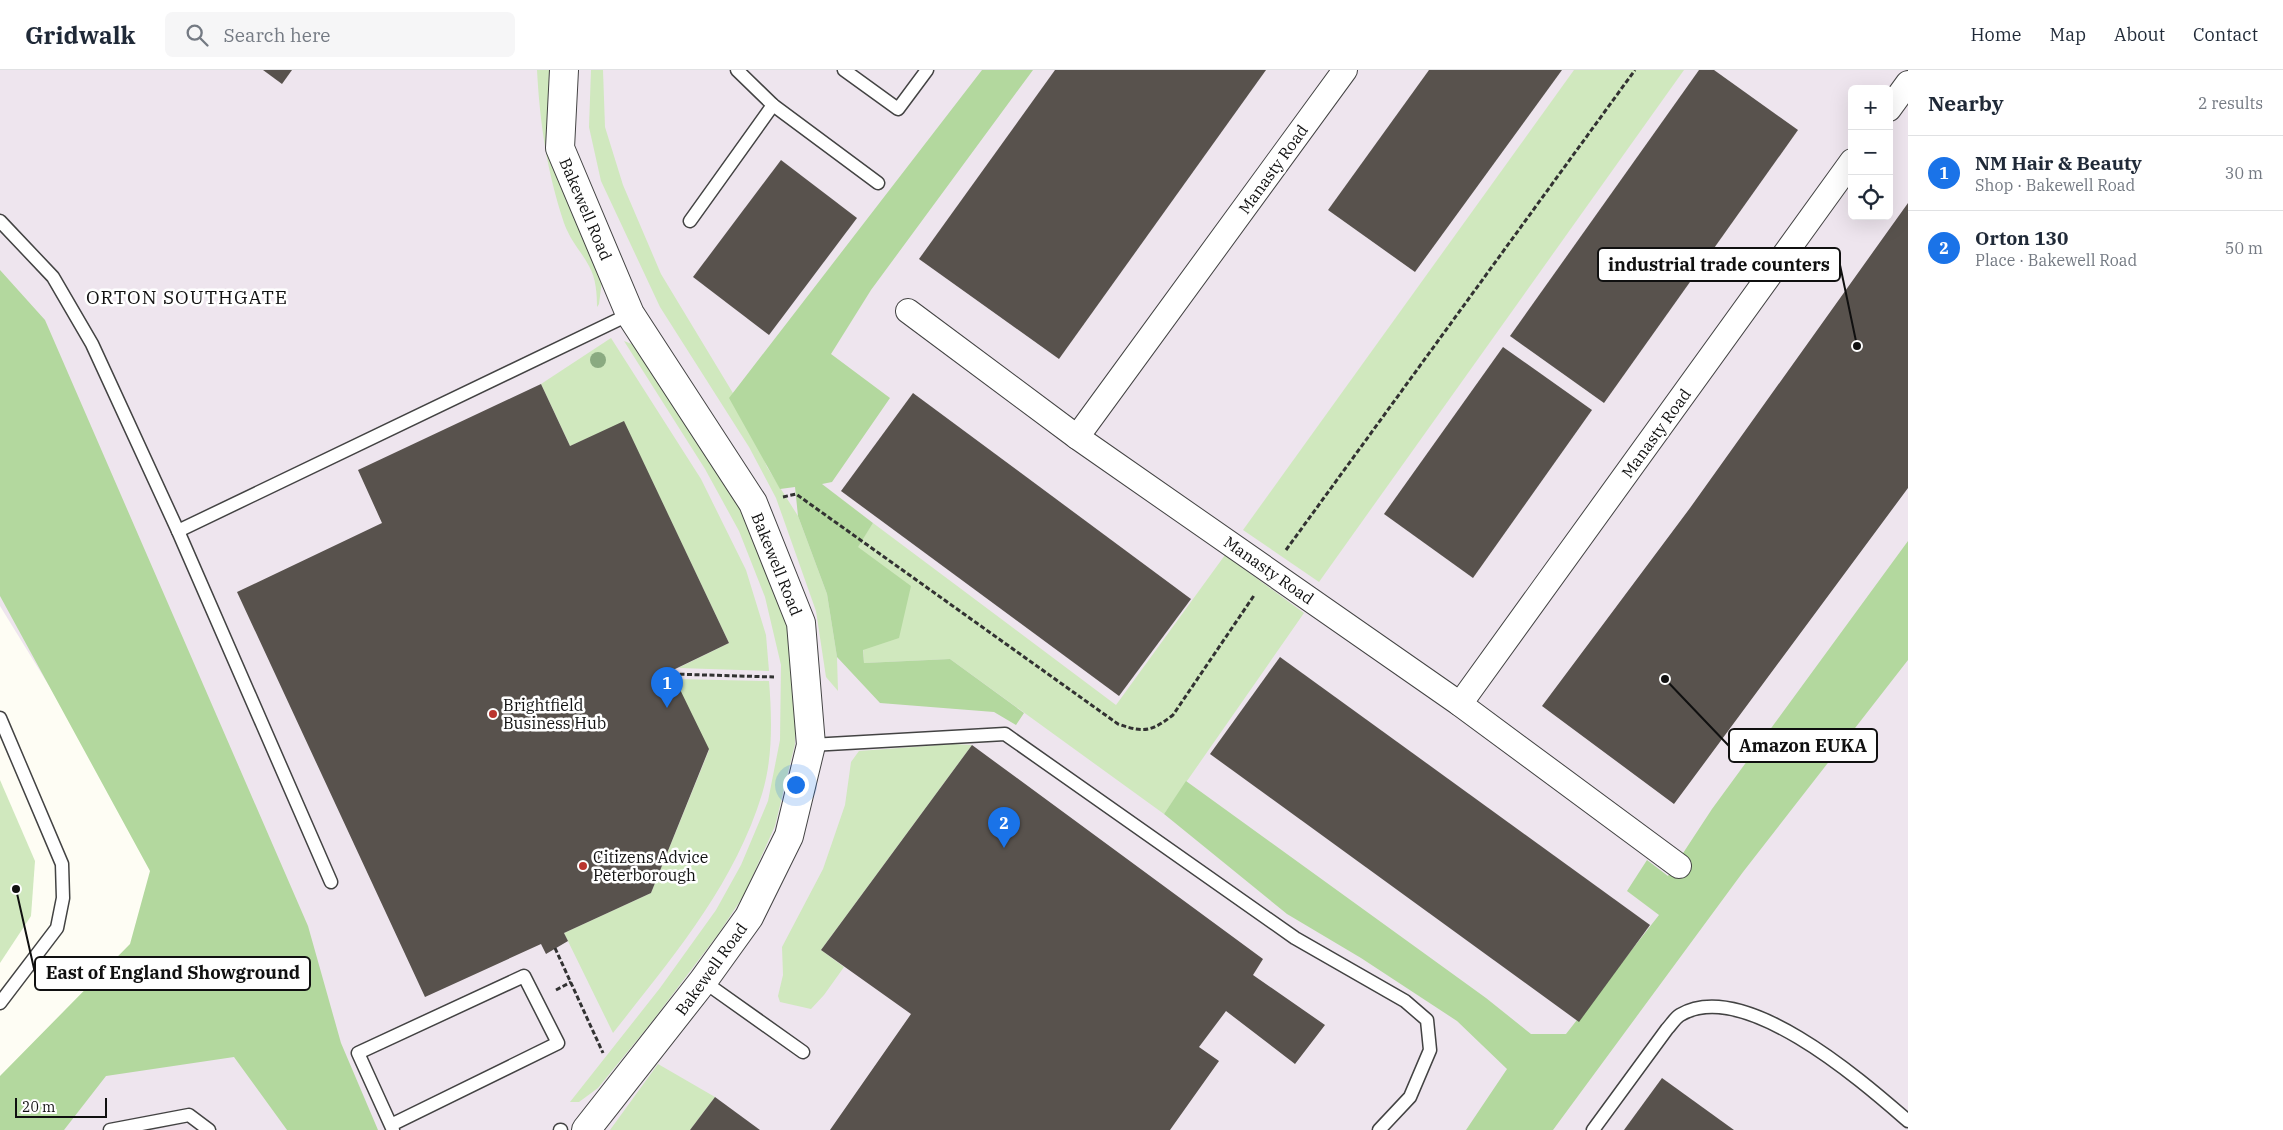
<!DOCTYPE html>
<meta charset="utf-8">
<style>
:root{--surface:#fff;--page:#f6f6f7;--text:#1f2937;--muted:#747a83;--line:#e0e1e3;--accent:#1a73e8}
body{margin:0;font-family:"IBM Plex Serif",serif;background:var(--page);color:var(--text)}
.controls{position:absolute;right:15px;top:15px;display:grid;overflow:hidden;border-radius:8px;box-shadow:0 5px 20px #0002}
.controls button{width:45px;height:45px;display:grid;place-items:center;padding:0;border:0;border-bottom:1px solid var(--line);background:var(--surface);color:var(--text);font:25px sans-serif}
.scale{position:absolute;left:15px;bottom:12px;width:92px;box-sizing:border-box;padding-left:5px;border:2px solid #101010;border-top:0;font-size:14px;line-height:18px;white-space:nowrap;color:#101010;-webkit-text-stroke:4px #fff;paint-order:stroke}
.you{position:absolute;left:795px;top:714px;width:18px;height:18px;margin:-12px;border:4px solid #fff;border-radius:50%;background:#1a73e8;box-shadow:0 0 0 8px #1a73e833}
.badge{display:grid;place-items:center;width:32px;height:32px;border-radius:50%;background:var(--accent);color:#fff;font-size:16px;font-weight:700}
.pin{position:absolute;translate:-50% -41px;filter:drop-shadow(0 1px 2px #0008)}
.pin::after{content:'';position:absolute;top:26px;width:18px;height:15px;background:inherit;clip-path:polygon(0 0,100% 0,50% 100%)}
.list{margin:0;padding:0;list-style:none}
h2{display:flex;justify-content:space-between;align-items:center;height:65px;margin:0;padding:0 20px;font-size:21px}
h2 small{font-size:16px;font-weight:400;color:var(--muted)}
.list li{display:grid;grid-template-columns:32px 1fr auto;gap:15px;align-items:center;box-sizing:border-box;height:75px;padding:0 20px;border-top:1px solid var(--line)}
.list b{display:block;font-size:19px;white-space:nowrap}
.list p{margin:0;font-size:16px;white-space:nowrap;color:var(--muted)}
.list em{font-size:16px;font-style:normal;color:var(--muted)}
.icon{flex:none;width:28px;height:28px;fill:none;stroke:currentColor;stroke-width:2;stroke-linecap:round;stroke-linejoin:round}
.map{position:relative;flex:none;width:1908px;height:1060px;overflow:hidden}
header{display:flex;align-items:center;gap:30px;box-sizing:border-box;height:70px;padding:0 25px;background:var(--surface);border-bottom:1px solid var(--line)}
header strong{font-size:24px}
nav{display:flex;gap:28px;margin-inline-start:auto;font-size:18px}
.search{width:350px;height:45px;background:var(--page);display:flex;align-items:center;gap:12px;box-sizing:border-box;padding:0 18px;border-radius:8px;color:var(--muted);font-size:19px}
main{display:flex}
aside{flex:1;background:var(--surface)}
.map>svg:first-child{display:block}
.industrial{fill:#eee5ee;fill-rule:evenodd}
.green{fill:#d0e8be}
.forest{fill:#b3d89e}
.building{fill:#58524d}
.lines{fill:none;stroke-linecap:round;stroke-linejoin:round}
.service-casing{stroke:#434343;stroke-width:15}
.minor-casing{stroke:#434343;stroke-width:26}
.tertiary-casing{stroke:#434343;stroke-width:30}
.path{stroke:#323232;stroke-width:3;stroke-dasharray:5 2.5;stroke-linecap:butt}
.service{stroke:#fff;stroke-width:12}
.minor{stroke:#fff;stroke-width:24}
.tertiary{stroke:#fff;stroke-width:28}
.tree{fill:#8aaa81}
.poi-dot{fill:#ba342e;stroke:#fff;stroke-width:2}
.labels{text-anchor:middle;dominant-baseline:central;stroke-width:5;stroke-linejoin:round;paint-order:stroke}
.street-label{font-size:16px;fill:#101010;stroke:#fff}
.poi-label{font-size:16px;fill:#101010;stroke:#fff;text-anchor:start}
.quarter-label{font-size:19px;letter-spacing:1px;fill:#101010;stroke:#fff}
.leader{fill:none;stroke:#101010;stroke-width:2}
.callout-dot{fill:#101010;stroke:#fff;stroke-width:2}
.callout{fill:#fff;stroke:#101010;stroke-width:2}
.callout-label{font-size:18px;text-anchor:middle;font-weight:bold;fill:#101010}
</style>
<header>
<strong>Gridwalk</strong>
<div class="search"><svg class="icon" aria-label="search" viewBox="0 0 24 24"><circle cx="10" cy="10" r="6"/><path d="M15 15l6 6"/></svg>Search here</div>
<nav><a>Home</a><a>Map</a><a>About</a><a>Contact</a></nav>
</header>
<main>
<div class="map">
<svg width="1908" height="1060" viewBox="0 0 1908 1060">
<rect width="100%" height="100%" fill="#fefdf4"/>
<!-- industrial -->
<path class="industrial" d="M0,0h1908v1060h-1908l183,-217 -89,-154 -94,-153zM1852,19h37v127h-37z"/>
<!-- green -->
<g class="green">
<path d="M537,0h13l2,39 50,171 -3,24 -2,3c0,-13 -1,-29 -8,-41 -8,-15 -18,-24 -25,-43 -17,-52 -24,-98 -27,-153z"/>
<polygon points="591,0 603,0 605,57 623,115 661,204 745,343 767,397 798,446 827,524 837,587 838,621 826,607 816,541 776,428 749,377 660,237 601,111 589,57"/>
<polygon points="1574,0 1684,0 1319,512 1243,460"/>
<polygon points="611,268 701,409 746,500 766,565 769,601 678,598 729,573 624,352 570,376 541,314"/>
<polygon points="624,271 642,278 741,431 786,550 796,610 795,674 775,756 744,825 719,863 651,953 598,1018 579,1032 570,1032 660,918 716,840 741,795 768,731 780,670 781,595 765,527 739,461 705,399"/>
<polygon points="873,453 1116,635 1225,485 1304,543 1164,744 950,589 864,593 857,477"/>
<path d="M674,609l95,2c3,37 4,77 -7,113 -28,92 -91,165 -149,239l-49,-100 87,-40 58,-143z"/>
<polygon points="953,674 972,675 821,880 844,897 824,925 811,939 780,932 778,926 783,905 782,877 823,799 845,735 851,692 859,681"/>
<polygon points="0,710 35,791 31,846 0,893"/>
<polygon points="658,994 715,1027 690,1060 610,1060"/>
</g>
<!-- forest -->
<g class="forest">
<polygon points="982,0 1033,0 871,220 831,284 890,328 832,412 822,414 873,453 858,477 911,516 899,568 863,580 864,593 950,589 1024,643 1016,655 994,642 880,633 837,587 827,524 798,446 795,417 780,419 729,328"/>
<polygon points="0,200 45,250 308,856 341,973 378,1060 287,1060 234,987 106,1006 64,1060 0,1060 0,1006 130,874 150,801 0,526"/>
<polygon points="1908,471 1908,590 1743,802 1553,1060 1466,1060 1507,999 1457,951 1361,888 1287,844 1164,744 1186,711 1486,928 1531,964 1566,964 1659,845 1627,821 1647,790 1668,806 1712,739"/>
</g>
<!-- building -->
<g class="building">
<polygon points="263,0 292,0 282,14"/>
<polygon points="1055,0 1266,0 1059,289 919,189"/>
<polygon points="1429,0 1562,0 1415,202 1328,140"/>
<polygon points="1699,0 1714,0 1798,60 1604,333 1510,266"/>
<polygon points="781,90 857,148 769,265 693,207"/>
<polygon points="1908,133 1908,418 1674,734 1542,636 1690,438"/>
<polygon points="1503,277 1592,340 1473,508 1384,444"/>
<polygon points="541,314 570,376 624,351 729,573 671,601 709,679 651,823 564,863 568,871 546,884 541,874 425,927 237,522 382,453 358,400"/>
<polygon points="913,323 1191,529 1119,626 841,421"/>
<polygon points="1280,587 1650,855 1579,952 1210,684"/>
<polygon points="972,675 1263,889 1253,905 1325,955 1295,994 1226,941 1199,977 1219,991 1170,1060 830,1060 911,944 821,880"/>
<polygon points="1662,1008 1734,1060 1624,1060"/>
<polygon points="715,1027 760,1060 690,1060"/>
</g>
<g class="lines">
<defs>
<g id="service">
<polyline points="737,0 773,35 878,113"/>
<polyline points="844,0 898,39 927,0"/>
<polyline points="0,151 53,207 92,274 178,461 331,812"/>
<polyline points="690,151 773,35"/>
<polyline points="178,461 630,244"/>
<polyline points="0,648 62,794 63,828 57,858 0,933"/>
<polyline points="811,675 1005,664 1295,868 1405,931 1427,950 1430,980 1410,1027 1379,1060"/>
<polyline points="703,911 803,982"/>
<polyline points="391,1055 558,973 524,906 358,983 393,1060"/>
<polyline points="110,1060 189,1045 209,1060"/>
<polyline points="560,1060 561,1060"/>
<path d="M1593,1060l74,-101c4,-4 8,-11 13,-14 64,-38 183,67 228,106"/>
</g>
<g id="minor">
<polyline points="1889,39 1908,13"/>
<polyline points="908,241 1077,367 1460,634 1679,796"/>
<polyline points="1077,367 1345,0"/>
<polyline points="1460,634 1852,91"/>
</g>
<polyline id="tertiary" points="564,0 560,78 630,244 753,433 801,553 811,675 789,766 749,847 703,911 586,1060"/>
</defs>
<!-- service casing -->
<use href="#service" class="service-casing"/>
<!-- minor casing -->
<use href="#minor" class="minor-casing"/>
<!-- tertiary casing -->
<use href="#tertiary" class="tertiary-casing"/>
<!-- path -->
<g class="path">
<path d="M783,427l13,-3 322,230c26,9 33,8 55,-9l82,-121"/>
<polyline points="1286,480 1635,0"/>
<polyline points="672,604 774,607"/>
<polyline points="555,878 603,983"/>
<polyline points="556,920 571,912"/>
</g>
<!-- service -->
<use href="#service" class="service"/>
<!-- minor -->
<use href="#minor" class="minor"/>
<!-- tertiary -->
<use href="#tertiary" class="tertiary"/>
</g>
<!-- trees -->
<circle class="tree" cx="598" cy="290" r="8"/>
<!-- markers -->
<g class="poi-dot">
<circle cx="493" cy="644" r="5"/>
<circle cx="583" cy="796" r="5"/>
</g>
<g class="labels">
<!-- street labels -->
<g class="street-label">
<text transform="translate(1273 99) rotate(-54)">Manasty Road</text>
<text transform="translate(586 139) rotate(67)">Bakewell Road</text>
<text transform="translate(1656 363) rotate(-54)">Manasty Road</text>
<text transform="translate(777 494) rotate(68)">Bakewell Road</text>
<text transform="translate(1269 500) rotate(35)">Manasty Road</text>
<text transform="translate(711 899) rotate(-54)">Bakewell Road</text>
</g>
<!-- poi labels -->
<g class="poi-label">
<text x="503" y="635">Brightfield<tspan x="503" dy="18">Business Hub</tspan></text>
<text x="593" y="787">Citizens Advice<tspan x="593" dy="18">Peterborough</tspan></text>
</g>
<!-- quarter labels -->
<g class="quarter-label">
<text x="187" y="227">ORTON SOUTHGATE</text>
</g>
</g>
<!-- callouts -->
<path class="leader" d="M1857 276L1840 195M1665 609L1729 676M16 819L35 903"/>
<g class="callout-dot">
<circle cx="1857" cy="276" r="5"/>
<circle cx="1665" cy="609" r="5"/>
<circle cx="16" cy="819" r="5"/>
</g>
<g class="callout">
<rect x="1598" y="178" width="242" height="33" rx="5"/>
<rect x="1729" y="659" width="148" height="33" rx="5"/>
<rect x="35" y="887" width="275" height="33" rx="5"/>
</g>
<g class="callout-label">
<text x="1719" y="201">industrial trade counters</text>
<text x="1803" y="682">Amazon EUKA</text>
<text x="173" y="909">East of England Showground</text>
</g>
</svg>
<div class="controls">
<button>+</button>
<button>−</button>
<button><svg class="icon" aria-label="locate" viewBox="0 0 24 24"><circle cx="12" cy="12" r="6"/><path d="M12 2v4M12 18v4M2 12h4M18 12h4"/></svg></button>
</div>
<div class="scale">20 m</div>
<div class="you"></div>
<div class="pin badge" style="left:667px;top:638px">1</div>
<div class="pin badge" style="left:1004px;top:778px">2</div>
</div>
<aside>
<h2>Nearby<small>2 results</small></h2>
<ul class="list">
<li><span class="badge">1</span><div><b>NM Hair &amp; Beauty</b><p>Shop · Bakewell Road</p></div><em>30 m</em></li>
<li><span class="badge">2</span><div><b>Orton 130</b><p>Place · Bakewell Road</p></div><em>50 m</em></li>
</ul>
</aside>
</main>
